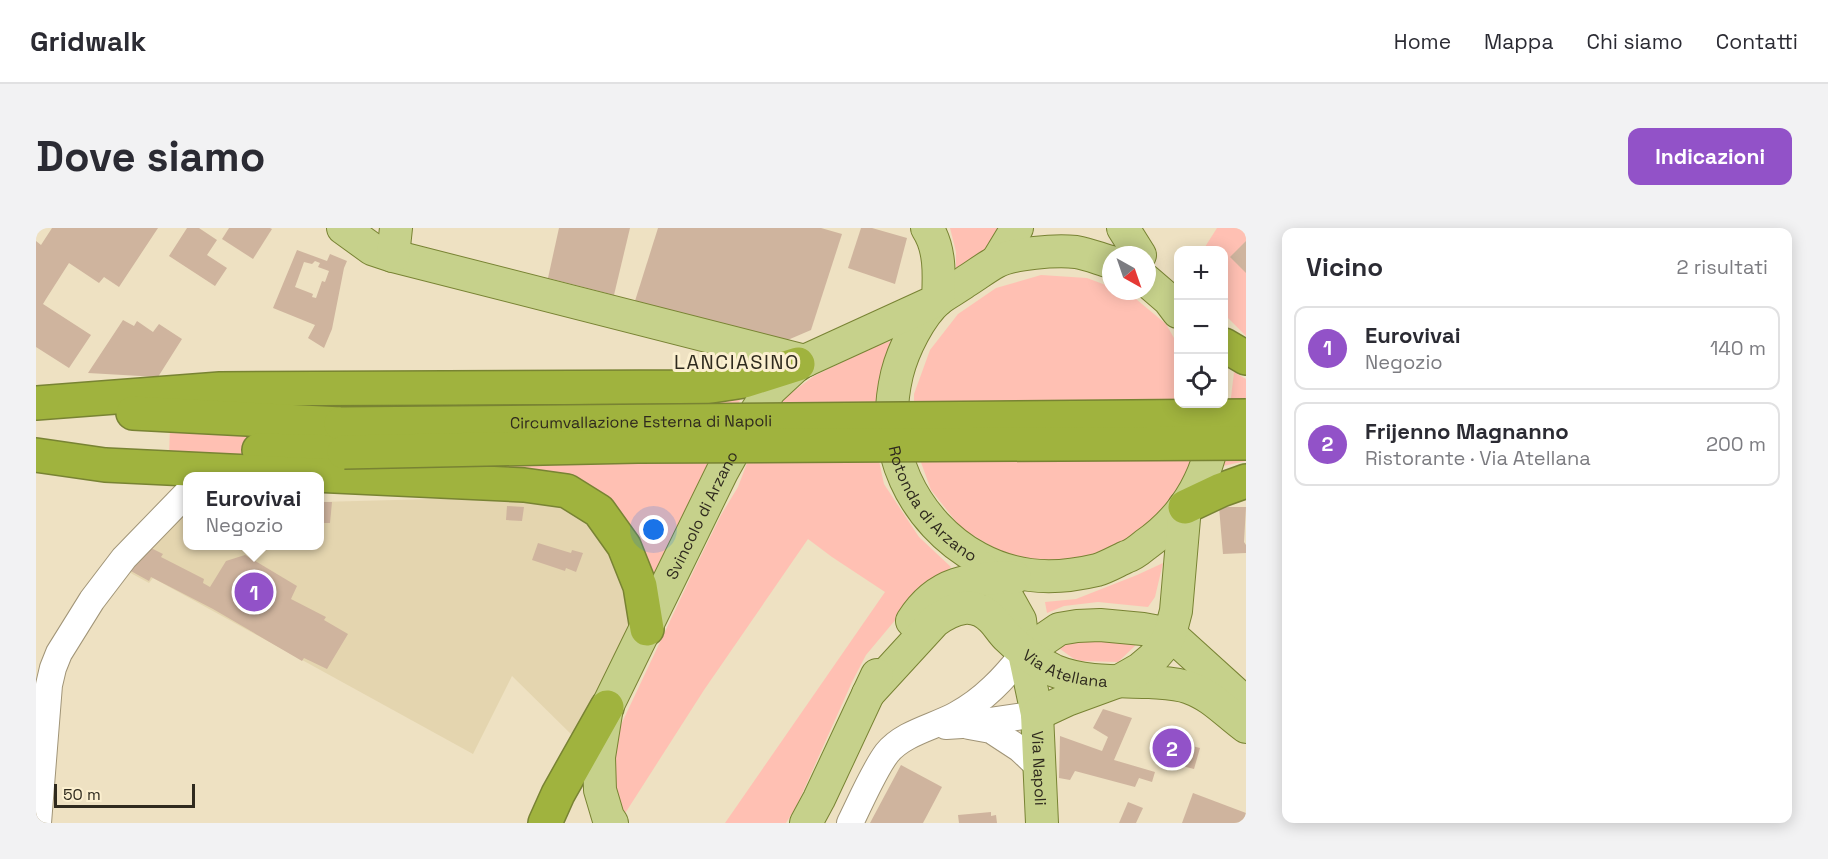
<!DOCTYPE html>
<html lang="it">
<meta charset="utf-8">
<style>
:root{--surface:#fff;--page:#f2f2f3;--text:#2b2b33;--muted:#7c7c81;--line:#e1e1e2;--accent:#9252c8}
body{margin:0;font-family:"Space Grotesk",sans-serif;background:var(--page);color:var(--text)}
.controls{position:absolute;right:18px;top:18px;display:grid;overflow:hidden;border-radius:12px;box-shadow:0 3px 15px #0003}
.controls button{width:54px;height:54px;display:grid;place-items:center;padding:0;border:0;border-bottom:2px solid var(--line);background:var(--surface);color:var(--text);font:30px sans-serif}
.compass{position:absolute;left:1066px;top:18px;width:54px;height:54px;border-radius:50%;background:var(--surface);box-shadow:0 3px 15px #0003;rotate:140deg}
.scale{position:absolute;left:18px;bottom:15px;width:141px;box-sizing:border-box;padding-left:6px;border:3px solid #2f2a1e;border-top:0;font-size:16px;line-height:21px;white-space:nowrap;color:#2f2a1e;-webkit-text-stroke:4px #fbefcf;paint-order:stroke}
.you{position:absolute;left:618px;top:302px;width:21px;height:21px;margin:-15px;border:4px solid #fff;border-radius:50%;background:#1a73e8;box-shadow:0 0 0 9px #1a73e833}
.badge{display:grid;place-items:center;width:39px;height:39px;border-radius:50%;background:var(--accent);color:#fff;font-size:20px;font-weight:700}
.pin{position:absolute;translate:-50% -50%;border:3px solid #fff;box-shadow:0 2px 6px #0006}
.popup{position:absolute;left:147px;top:244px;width:141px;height:78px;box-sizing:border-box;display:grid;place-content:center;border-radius:12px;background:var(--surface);filter:drop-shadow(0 2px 4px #0005);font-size:20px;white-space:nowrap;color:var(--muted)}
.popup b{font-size:22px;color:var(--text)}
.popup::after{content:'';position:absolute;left:50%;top:100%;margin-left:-12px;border:12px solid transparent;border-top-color:var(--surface)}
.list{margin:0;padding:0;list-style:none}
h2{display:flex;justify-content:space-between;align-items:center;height:78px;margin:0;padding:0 24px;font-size:26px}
h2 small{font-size:20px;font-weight:400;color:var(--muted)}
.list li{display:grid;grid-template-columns:39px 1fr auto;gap:18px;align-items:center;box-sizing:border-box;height:84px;margin:0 12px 12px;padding:0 12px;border:2px solid var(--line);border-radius:12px}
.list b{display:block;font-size:22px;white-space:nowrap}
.list p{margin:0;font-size:20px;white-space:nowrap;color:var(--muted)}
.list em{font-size:20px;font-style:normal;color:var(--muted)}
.icon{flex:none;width:33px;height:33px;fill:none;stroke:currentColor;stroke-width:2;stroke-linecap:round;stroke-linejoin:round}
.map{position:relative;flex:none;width:1210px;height:595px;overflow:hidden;border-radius:12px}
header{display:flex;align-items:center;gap:36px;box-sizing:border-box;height:84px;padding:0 30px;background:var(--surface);border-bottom:2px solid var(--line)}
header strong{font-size:28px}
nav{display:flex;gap:33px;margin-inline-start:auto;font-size:21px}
.intro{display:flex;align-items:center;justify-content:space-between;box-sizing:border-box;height:144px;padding:0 36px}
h1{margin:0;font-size:42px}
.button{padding:15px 27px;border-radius:12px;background:var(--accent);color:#fff;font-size:21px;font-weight:700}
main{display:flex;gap:36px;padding:0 36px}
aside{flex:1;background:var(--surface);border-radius:12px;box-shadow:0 3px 15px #0003}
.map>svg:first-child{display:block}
.built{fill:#e4d5af}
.green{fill:#ffc0b3}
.building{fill:#cfb49e;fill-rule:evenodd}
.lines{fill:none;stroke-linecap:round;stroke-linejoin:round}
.minor-casing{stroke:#a09477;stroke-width:28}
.major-casing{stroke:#788333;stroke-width:34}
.highway-casing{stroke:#788333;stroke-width:36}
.minor{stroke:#fff;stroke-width:26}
.major{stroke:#c6d18b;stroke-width:32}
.highway{stroke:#a0b33e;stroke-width:33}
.highway-bridge-casing{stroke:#788333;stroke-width:36;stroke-linecap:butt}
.highway-bridge{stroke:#a0b33e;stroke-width:33}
.labels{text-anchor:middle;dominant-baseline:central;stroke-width:6;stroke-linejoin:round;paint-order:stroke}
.street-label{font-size:16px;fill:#2f2a1e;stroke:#fbefcf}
.quarter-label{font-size:20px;letter-spacing:1.5px;fill:#2f2a1e;stroke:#fbefcf}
</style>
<header>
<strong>Gridwalk</strong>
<nav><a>Home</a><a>Mappa</a><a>Chi siamo</a><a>Contatti</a></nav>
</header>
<div class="intro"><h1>Dove siamo</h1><a class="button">Indicazioni</a></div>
<main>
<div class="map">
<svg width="1210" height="595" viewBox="0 0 1210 595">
<rect width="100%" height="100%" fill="#eee1c2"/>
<!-- built -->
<polygon class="built" points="472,269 528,279 573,312 593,352 595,392 539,510 476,448 437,526 117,350 113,355 89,342 152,275 152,318 284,318 284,274"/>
<!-- green -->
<g class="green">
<polygon points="914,0 973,0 949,25 922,42 920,41 920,24"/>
<polygon points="1181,0 1210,0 1210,108 1188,86 1188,22 1167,22"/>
<polygon points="1005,47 1051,50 1075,59 1075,63 1086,63 1094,66 1130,96 1142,117 1142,176 1160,227 1141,269 1108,305 1064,328 1016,335 967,325 925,300 895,262 878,215 878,166 894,122 922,86 960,60"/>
<polygon points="863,111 842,228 848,256 883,309 915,339 871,378 830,427 816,454 761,577 750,595 689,595 849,364 796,329 772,311 668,462 588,587 579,565 575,544 582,503 659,340 685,287 702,259 714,227 739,182 751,168 778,148 844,116"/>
<polygon points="1198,144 1210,151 1210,233 1187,238"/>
<polygon points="707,166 616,354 570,278 133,227 135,171"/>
<polygon points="1127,335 1119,369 1112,379 1062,374 1028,378 1011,385 1009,374 1040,371 1101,347"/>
<polygon points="1025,411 1103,414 1082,434 1046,433 1038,431 1020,418"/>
</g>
<!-- building -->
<g class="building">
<polygon points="16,0 122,0 83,59 68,49 63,55 33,35 10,71 7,76 55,107 33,140 0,119 0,13 5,17"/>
<polygon points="151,0 163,0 181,12 171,27 191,40 179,58 133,28"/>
<polygon points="193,0 234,0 236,1 217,31 186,11"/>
<polygon points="523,0 594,0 578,67 512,50"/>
<polygon points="622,0 785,0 806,6 775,102 747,114 599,73"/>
<polygon points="825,0 836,0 871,10 859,56 812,40"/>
<polygon points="1210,13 1210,45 1194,29"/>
<path d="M261,22l30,11 3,-7 17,7 -3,7 -12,61 -8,19 -16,-10 7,-13 -42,-17zM279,33l5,2 -2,4 11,4 -4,11 -3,-1 -6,17 -4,-1 1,-3 -18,-7 9,-25 8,2z"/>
<polygon points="87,92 98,98 101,93 117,104 123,96 146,111 122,149 52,145"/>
<polygon points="284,274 296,274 294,295 284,295"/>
<polygon points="471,278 488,279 486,293 470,292"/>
<polygon points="1183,279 1210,279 1208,314 1210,317 1210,325 1187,326"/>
<polygon points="502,315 535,325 536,322 547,325 540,344 530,340 529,343 496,332"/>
<polygon points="111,318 127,326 125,329 168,351 167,355 174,359 190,333 209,327 261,358 255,371 290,389 288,392 312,406 291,441 268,430 266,433 177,381 115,349 113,353 93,342"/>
<polygon points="1067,481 1096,490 1078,532 1119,544 1116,554 1103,550 1099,559 1039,543 1034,552 1023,550 1024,508 1066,523 1072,509 1057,500"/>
<polygon points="1132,512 1164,520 1158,541 1127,533"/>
<polygon points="865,537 906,559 887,595 834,595"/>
<polygon points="1157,565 1210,585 1210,595 1146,595"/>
<polygon points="1092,574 1107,580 1100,595 1083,595"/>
<polygon points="955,584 955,588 960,587 961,595 923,595 922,587"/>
</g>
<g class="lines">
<defs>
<g id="minor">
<polyline points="910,498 926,497 1001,486"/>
<polyline points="933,498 955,502 984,521 1003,539"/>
<polyline points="2,595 13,457 17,440 23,425 56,372 88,330 152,264"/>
<path d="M814,595c10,-20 24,-53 37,-70 16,-20 47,-26 69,-38 28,-15 48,-37 68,-62"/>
</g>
<g id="major">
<polyline points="307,0 336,21 357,28 769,133"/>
<polyline points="1087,0 1104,27"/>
<polyline points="357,28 360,0"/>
<polyline points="961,33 981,0"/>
<path id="s1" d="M1075,34c-11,-3 -23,-8 -35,-10 -21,-2 -62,1 -80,10 -11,6 -21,14 -31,20 -8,6 -18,11 -26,17 -19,16 -36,51 -42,75 -4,17 -6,35 -5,53 5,73 65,139 138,148 21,3 46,0 67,-5 10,-3 20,-9 29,-13 7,-2 13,-7 19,-12 42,-29 68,-75 70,-126"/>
<polyline points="1111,53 1133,72 1142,84"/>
<path id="s2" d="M945,339l25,28 14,25 4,33 13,61 5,109"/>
<path d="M876,393c26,-41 58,-42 103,-44"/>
<polyline points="988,425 1023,401 1041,398 1064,397 1107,401 1134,406 1210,475"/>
<path id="s3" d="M832,466l67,-73c19,-14 39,-20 57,-2 6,6 9,12 15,18 14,14 29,25 48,34 29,12 64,10 95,11 13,1 28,1 40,6 21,7 38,26 56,39"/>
<polyline points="1001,486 1031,472 1083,453 1104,441 1117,430 1129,416 1134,406 1140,383 1149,279"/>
<path id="s4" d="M576,595l-4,-6 -8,-27 -1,-33 8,-50 115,-235 30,-54 18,-28 28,-26 140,-64c1,-23 3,-51 -11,-72"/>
<polyline points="770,595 783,571 841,447"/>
</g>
<g id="highway">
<polyline points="1188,117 1210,130"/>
<polyline points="0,175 184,161 669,159 708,153 762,136"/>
<polyline points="97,185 305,196"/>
<polyline points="223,222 308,224"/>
<polyline points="0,227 69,237 488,257 531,263 563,283 588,318 604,358 611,401"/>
<polyline points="1149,279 1185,262 1210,253"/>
<polyline points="509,595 522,566 571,479"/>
</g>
</defs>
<!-- minor casing -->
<use href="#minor" class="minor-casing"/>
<!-- major casing -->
<use href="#major" class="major-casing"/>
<!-- highway casing -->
<use href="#highway" class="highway-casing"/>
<!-- minor -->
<use href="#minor" class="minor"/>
<!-- major -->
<use href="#major" class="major"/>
<!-- highway -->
<use href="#highway" class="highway"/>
<defs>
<g id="highway-bridge">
<path id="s5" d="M305,196l905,-8"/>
<polyline points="308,224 602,218 1210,215"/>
</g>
</defs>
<!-- highway-bridge casing -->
<use href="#highway-bridge" class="highway-bridge-casing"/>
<!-- highway-bridge -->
<use href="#highway-bridge" class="highway-bridge"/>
</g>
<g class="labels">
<!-- street labels -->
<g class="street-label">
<text stroke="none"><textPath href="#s5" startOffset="300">Circumvallazione Esterna di Napoli</textPath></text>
<text stroke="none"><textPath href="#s1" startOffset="416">Rotonda di Arzano</textPath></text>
<text stroke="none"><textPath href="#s4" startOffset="333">Svincolo di Arzano</textPath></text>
<text stroke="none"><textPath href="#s3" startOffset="254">Via Atellana</textPath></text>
<text stroke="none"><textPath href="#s2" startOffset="216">Via Napoli</textPath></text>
</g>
<!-- quarter labels -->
<g class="quarter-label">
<text x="701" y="134">LANCIASINO</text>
</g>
</g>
</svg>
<div class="controls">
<button>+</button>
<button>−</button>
<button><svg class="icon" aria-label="locate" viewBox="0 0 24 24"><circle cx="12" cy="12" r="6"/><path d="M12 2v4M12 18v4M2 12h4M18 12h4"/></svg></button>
</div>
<svg class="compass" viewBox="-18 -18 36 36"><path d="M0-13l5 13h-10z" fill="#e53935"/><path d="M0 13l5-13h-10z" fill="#7c7c81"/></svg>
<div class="scale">50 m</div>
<div class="you"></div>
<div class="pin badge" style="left:218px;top:364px">1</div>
<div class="popup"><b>Eurovivai</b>Negozio</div>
<div class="pin badge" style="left:1136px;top:520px">2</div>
</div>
<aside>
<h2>Vicino<small>2 risultati</small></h2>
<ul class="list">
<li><span class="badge">1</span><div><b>Eurovivai</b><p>Negozio</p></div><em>140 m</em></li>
<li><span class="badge">2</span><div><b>Frijenno Magnanno</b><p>Ristorante · Via Atellana</p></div><em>200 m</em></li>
</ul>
</aside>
</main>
